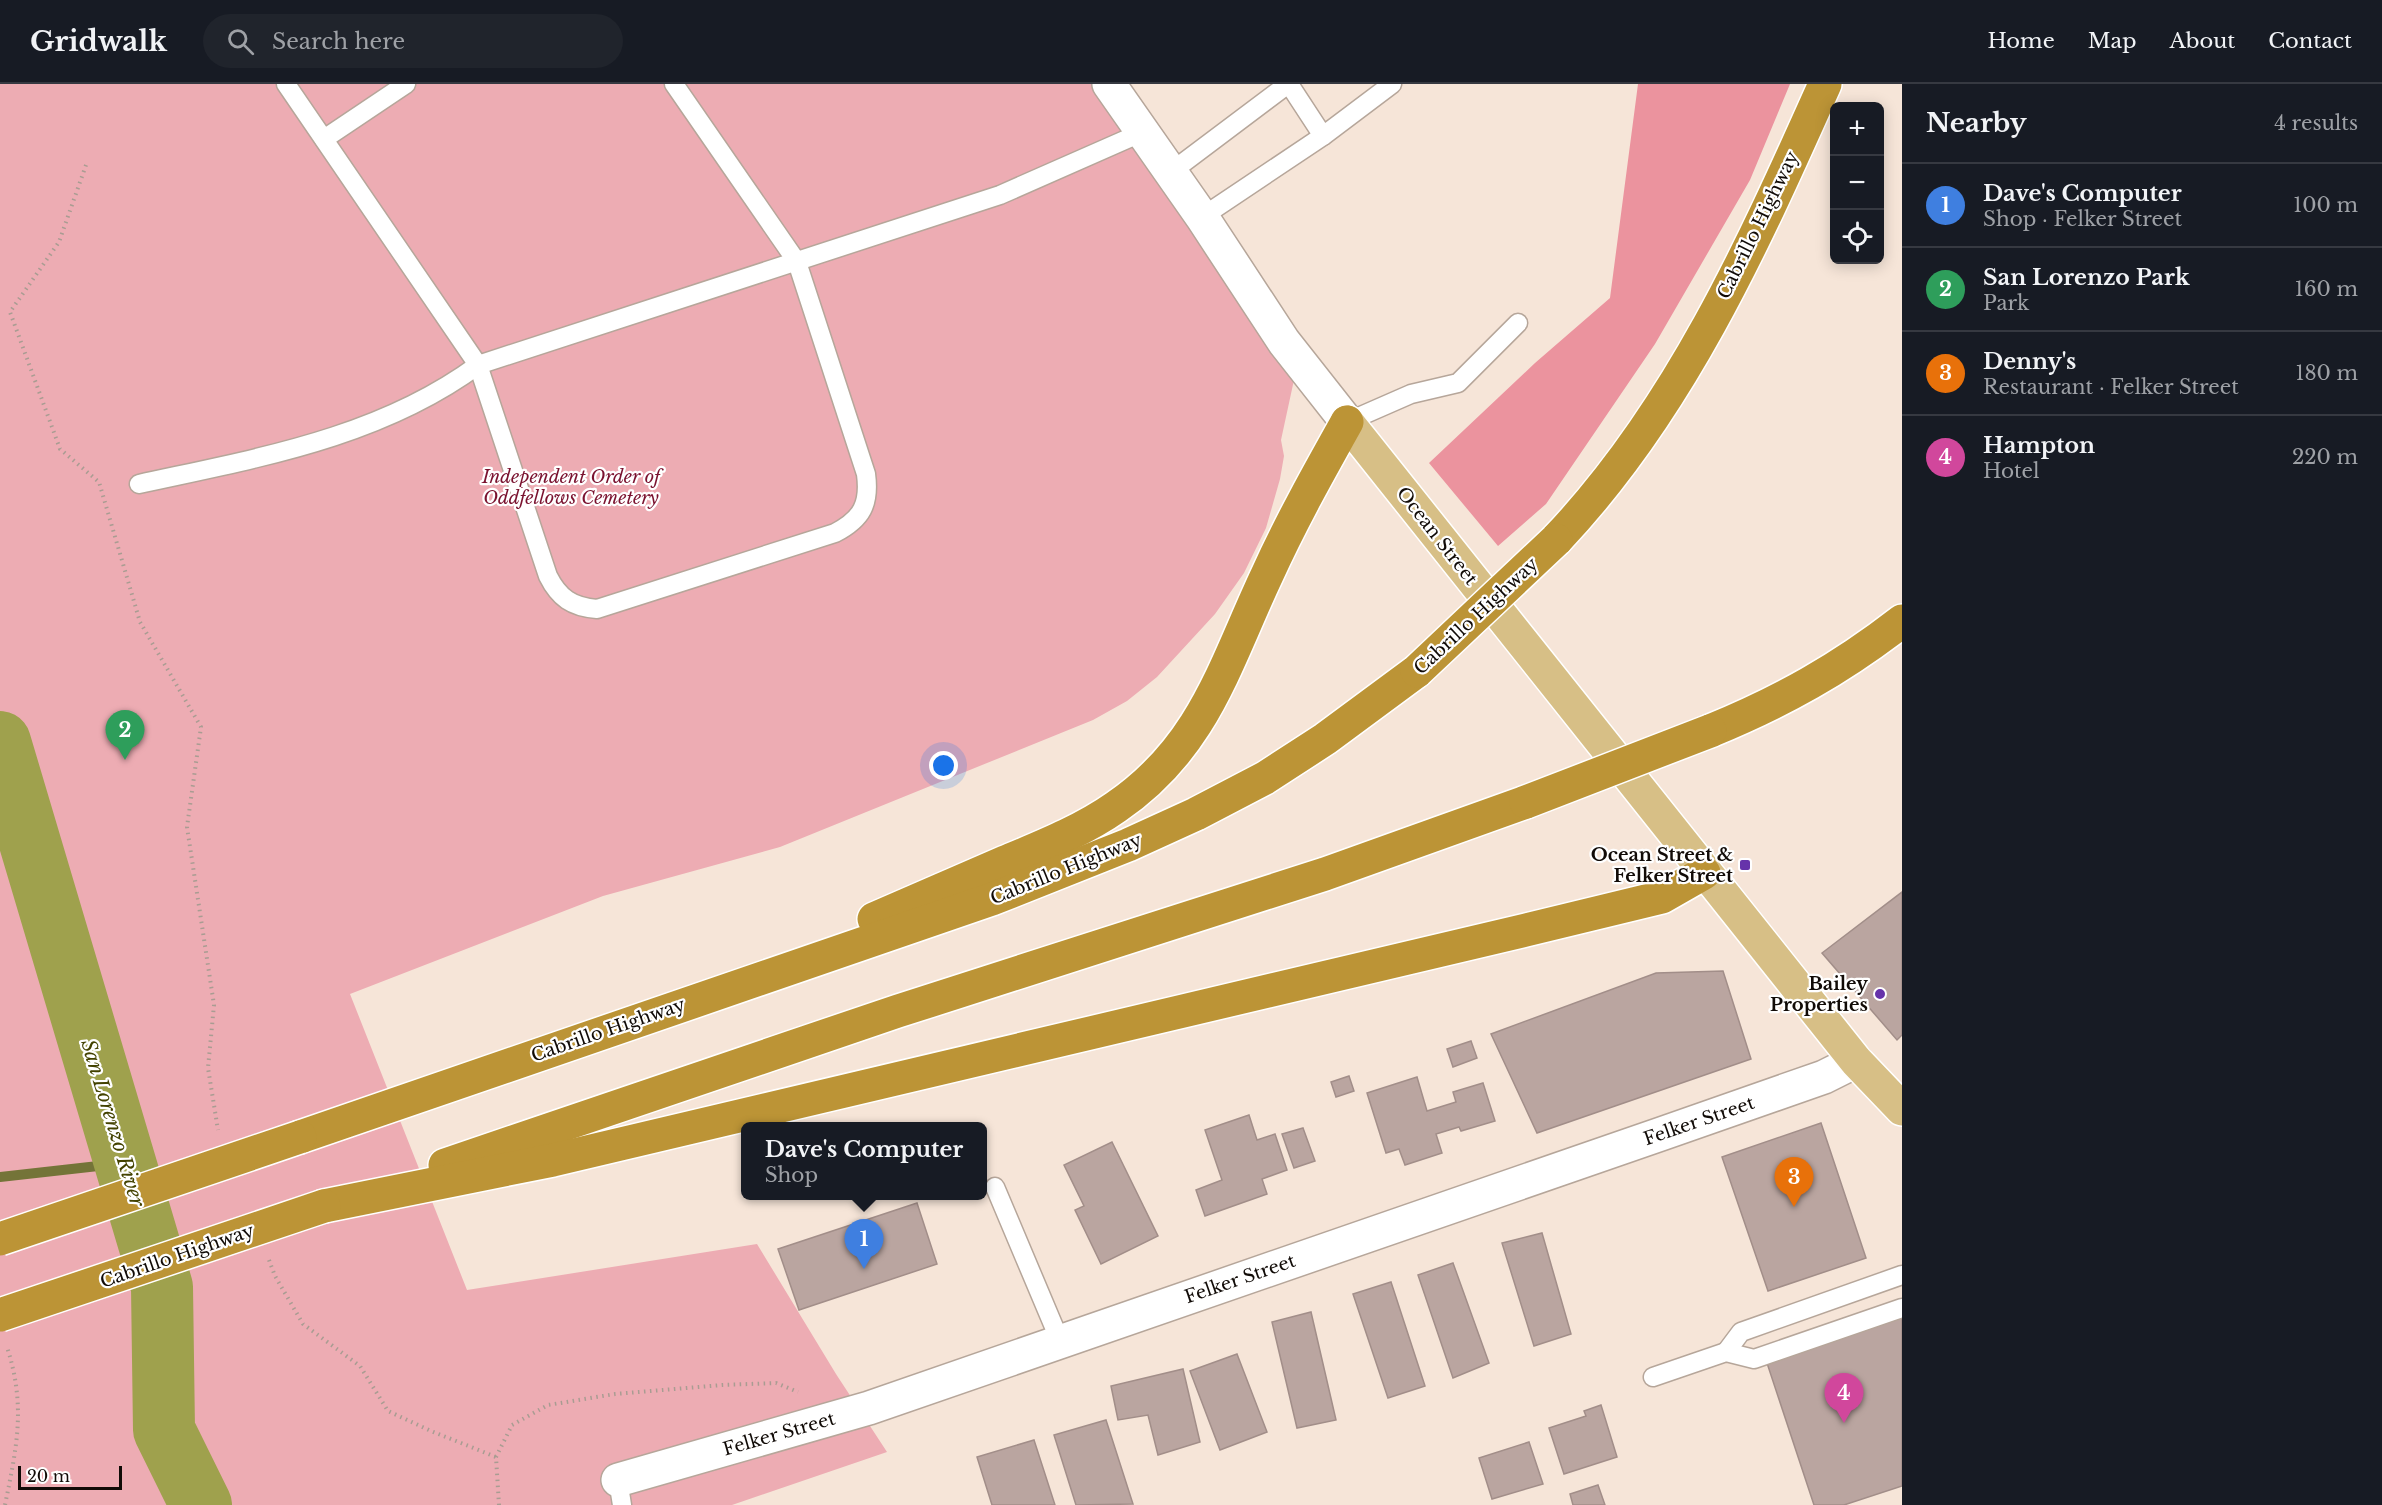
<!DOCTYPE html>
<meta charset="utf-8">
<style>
:root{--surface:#171b24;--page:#20242c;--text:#f1f3f6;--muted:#9ea1a6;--line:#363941;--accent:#1a73e8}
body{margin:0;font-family:"Libre Baskerville",serif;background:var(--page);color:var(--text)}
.controls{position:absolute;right:18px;top:18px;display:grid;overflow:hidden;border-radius:9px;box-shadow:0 3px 15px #0003}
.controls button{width:54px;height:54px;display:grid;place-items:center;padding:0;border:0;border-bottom:2px solid var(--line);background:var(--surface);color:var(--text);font:30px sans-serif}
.scale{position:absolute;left:18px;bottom:15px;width:104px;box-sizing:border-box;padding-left:6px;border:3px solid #110b07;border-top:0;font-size:16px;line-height:21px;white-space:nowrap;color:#110b07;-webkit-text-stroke:4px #fff;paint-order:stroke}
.you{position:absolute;left:944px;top:682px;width:21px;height:21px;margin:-15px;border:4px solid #fff;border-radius:50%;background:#1a73e8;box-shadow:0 0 0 9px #1a73e833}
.badge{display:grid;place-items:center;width:39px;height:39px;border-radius:50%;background:var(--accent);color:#fff;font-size:20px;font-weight:700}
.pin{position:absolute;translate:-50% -50px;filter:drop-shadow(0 2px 3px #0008)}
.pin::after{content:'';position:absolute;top:32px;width:21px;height:18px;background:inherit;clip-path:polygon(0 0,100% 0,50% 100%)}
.popup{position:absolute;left:741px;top:1038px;width:246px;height:78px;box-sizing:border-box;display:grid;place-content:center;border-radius:9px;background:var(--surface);filter:drop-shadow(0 2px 4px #0005);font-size:20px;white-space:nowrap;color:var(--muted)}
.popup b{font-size:22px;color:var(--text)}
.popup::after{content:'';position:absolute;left:50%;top:100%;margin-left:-12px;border:12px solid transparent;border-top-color:var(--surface)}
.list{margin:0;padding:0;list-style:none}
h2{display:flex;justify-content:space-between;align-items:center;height:78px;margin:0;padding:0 24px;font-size:26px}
h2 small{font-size:20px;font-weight:400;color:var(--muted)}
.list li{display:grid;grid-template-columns:39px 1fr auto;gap:18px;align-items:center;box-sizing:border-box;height:84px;padding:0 24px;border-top:2px solid var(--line)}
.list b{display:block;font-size:22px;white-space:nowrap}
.list p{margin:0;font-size:20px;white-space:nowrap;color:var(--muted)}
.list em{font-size:20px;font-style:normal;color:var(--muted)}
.icon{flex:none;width:33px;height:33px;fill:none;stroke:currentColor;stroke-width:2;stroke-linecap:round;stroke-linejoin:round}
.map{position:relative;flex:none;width:1902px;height:1421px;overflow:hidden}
header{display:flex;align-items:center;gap:36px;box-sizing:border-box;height:84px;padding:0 30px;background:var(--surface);border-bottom:2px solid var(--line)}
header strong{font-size:28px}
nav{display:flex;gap:33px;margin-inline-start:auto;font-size:21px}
.search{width:420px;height:54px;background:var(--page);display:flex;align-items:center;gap:15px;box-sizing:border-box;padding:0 21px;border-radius:33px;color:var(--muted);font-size:22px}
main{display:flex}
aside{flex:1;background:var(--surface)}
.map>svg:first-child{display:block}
.green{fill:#edacb3}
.forest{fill:#eb939e}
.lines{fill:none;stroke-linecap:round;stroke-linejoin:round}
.stream{stroke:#747438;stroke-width:10}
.river{stroke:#9fa14d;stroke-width:62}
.building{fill:#baa5a0;stroke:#a28e89;stroke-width:1.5}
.service-casing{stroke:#b6a69a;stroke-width:21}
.minor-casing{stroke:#b6a69a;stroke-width:36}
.secondary-casing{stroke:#b6a69a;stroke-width:36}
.primary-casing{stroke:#fff;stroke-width:36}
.motorway-casing{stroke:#fff;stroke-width:36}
.path{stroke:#a99c92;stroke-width:4;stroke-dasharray:1.5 4.5;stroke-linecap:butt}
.service{stroke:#fff;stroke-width:18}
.minor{stroke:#fff;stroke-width:33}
.secondary{stroke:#fff;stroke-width:33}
.primary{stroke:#d7bf86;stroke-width:33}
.motorway{stroke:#bc9436;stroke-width:33}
.motorway-bridge-casing{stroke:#fff;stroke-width:36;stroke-linecap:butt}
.motorway-bridge{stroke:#bc9436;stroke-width:33}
.poi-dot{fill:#63a;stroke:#fff;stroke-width:2}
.labels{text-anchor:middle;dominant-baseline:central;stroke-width:4.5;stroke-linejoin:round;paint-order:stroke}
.street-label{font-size:18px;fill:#110b07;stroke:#fff}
.park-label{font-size:18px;font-style:italic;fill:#7a122f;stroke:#fff}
.poi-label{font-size:18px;font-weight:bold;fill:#110b07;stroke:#fff;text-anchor:end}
.water-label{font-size:20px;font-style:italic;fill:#434200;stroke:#fff}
</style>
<header>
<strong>Gridwalk</strong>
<div class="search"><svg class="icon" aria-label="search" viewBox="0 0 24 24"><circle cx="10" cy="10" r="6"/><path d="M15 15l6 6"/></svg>Search here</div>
<nav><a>Home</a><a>Map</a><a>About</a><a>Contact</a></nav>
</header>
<main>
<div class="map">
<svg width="1902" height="1421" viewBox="0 0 1902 1421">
<rect width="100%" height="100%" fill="#f6e5d8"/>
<!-- green -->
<polygon class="green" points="0,0 1105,0 1297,282 1281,356 1284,372 1280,395 1266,444 1244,489 1215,530 1157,593 1127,617 1093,636 780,763 603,812 350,910 467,1206 757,1160 836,1290 887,1368 732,1421 0,1421"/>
<!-- forest -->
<polygon class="forest" points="1638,0 1790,0 1750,96 1655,260 1546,420 1498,462 1429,379 1535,279 1610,214"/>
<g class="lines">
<!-- stream -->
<polyline class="stream" points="0,1093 125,1079"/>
<!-- river -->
<polyline class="river" points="0,658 162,1203 164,1346 201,1421"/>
</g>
<!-- building -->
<g class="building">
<polygon points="1902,808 1902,951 1897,956 1822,869"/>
<polygon points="1723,887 1751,975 1537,1049 1491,950 1656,889"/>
<polygon points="1471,957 1477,974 1453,983 1447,965"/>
<polygon points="1349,992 1354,1007 1336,1013 1331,998"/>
<polygon points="1417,993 1427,1027 1456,1018 1453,1008 1483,999 1495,1037 1461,1047 1459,1043 1436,1050 1442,1069 1405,1081 1399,1065 1386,1069 1367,1009"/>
<polygon points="1249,1031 1257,1056 1275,1050 1287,1086 1262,1095 1267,1110 1205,1132 1196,1106 1222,1096 1205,1046"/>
<polygon points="1821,1039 1866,1174 1768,1207 1722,1073"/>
<polygon points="1303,1044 1315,1077 1294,1084 1282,1050"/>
<polygon points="1112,1058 1158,1152 1101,1180 1075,1126 1084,1122 1064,1081"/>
<polygon points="917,1119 937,1180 799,1226 778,1165"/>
<polygon points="1542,1149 1571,1250 1534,1262 1502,1159"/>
<polygon points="1453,1179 1489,1279 1453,1294 1418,1191"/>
<polygon points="1391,1198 1425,1302 1388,1314 1353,1210"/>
<polygon points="1311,1228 1336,1336 1297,1344 1272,1238"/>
<polygon points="1902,1231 1902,1402 1844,1421 1814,1421 1766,1276"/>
<polygon points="1237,1270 1267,1348 1220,1366 1190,1287"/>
<polygon points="1183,1285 1200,1358 1158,1371 1148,1331 1118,1336 1111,1302"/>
<polygon points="1601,1321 1617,1373 1564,1390 1549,1344 1586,1332 1584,1327"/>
<polygon points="1106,1336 1133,1420 1076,1421 1054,1351"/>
<polygon points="1034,1356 1055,1421 992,1421 977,1373"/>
<polygon points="1529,1358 1543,1400 1492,1415 1479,1374"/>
<polygon points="1598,1401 1605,1421 1573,1421 1570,1410"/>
</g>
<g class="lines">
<defs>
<g id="service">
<path d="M286,0l192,281 70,211c11,22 24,31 49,33l238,-76c27,-14 35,-29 31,-59l-69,-212 -123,-178"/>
<polyline points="1289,0 1323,52 1392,0"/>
<polyline points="324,55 406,0"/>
<polyline points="1171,88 1288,0"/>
<polyline points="1202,133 1323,52"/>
<polyline points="1347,338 1411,310 1458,299 1518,239"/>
<path d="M139,400c118,-26 240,-46 339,-119l522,-170 143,-63"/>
<polyline points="995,1103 1060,1257"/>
<polyline points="1726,1268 1741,1248 1902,1191"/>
<polyline points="1653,1293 1726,1268 1754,1275 1902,1224"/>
<polyline points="618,1396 622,1421"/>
</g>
<polyline id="minor" points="618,1396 869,1324 1661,1050 1824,993 1856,977"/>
<polyline id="secondary" points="1109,0 1202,133 1284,258 1347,338"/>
<polyline id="primary" points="1347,338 1856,977 1902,1025"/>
<g id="motorway">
<path d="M1556,456c123,-129 197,-295 269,-456"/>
<path d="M1710,647c73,-30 130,-62 192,-110"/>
<path d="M874,835c43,-19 86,-37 129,-56 38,-16 79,-32 113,-56 88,-60 109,-143 151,-232 24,-53 52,-103 80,-153"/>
<polyline points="300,1053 992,815 1128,761 1196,730 1265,694 1325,655 1417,587"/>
<polyline points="445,1081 898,927 1325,790 1526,718"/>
<polyline points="324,1122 553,1076 1526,846 1662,813 1704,789"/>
</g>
</defs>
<!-- service casing -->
<use href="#service" class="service-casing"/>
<!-- minor casing -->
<use href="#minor" class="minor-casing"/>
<!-- secondary casing -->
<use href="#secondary" class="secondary-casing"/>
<!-- primary casing -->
<use href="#primary" class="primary-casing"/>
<!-- motorway casing -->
<use href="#motorway" class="motorway-casing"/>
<!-- path -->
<g class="path">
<polyline points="86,81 59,158 10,228 60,365 99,398 140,538 201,643 187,743 214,921 208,984 218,1046"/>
<polyline points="269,1176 275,1192 303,1240 360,1282 388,1327 431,1347 496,1373"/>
<path d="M5,1421c12,-59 21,-99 2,-158"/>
<polyline points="499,1421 496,1373 512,1341 548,1321 615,1310 723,1301 776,1299 798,1308"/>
</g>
<!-- service -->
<use href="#service" class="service"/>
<!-- minor -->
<use href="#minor" class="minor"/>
<!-- secondary -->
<use href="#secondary" class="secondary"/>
<!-- primary -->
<use href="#primary" class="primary"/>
<!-- motorway -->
<use href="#motorway" class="motorway"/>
<defs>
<g id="motorway-bridge">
<polyline points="1417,587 1556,456"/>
<polyline points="1526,718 1710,647"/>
<polyline points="0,1155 300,1053"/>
<polyline points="0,1231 324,1122"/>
</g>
</defs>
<!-- motorway-bridge casing -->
<use href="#motorway-bridge" class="motorway-bridge-casing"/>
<!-- motorway-bridge -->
<use href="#motorway-bridge" class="motorway-bridge"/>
</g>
<!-- markers -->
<g class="poi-dot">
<rect x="1739" y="775" width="12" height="12" rx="3"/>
<circle cx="1880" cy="910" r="6"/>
</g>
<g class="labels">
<!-- street labels -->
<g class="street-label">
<text transform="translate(1758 141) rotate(-64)">Cabrillo Highway</text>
<text transform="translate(1437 452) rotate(52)">Ocean Street</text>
<text transform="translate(1476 532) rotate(-43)">Cabrillo Highway</text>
<text transform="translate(1066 785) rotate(-22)">Cabrillo Highway</text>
<text transform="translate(608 946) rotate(-19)">Cabrillo Highway</text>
<text transform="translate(1699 1037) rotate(-19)">Felker Street</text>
<text transform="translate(177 1172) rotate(-19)">Cabrillo Highway</text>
<text transform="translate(1240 1195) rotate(-19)">Felker Street</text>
<text transform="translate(779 1350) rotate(-16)">Felker Street</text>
</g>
<!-- park labels -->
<g class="park-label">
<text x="571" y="393">Independent Order of<tspan x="571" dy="21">Oddfellows Cemetery</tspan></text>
</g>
<!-- poi labels -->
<g class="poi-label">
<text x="1733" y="771">Ocean Street &amp;<tspan x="1733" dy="21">Felker Street</tspan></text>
<text x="1868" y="900">Bailey<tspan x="1868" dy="21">Properties</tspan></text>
</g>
<!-- water labels -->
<g class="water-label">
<text transform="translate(113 1039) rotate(73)">San Lorenzo River</text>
</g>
</g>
</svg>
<div class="controls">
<button>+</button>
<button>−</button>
<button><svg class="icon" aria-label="locate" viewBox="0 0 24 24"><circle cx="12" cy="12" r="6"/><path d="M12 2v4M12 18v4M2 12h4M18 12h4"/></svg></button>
</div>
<div class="scale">20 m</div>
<div class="you"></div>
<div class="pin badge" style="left:864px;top:1185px;background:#3f7fe0">1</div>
<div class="popup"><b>Dave's Computer</b>Shop</div>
<div class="pin badge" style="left:125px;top:676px;background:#2e9e5b">2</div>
<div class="pin badge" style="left:1794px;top:1123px;background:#e8710a">3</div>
<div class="pin badge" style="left:1844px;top:1339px;background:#d1479c">4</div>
</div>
<aside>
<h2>Nearby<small>4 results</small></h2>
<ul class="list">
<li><span class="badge" style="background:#3f7fe0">1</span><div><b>Dave's Computer</b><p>Shop · Felker Street</p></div><em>100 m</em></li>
<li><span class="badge" style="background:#2e9e5b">2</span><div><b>San Lorenzo Park</b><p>Park</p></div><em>160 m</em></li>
<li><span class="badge" style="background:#e8710a">3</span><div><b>Denny's</b><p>Restaurant · Felker Street</p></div><em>180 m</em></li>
<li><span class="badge" style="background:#d1479c">4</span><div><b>Hampton</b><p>Hotel</p></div><em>220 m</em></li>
</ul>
</aside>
</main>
